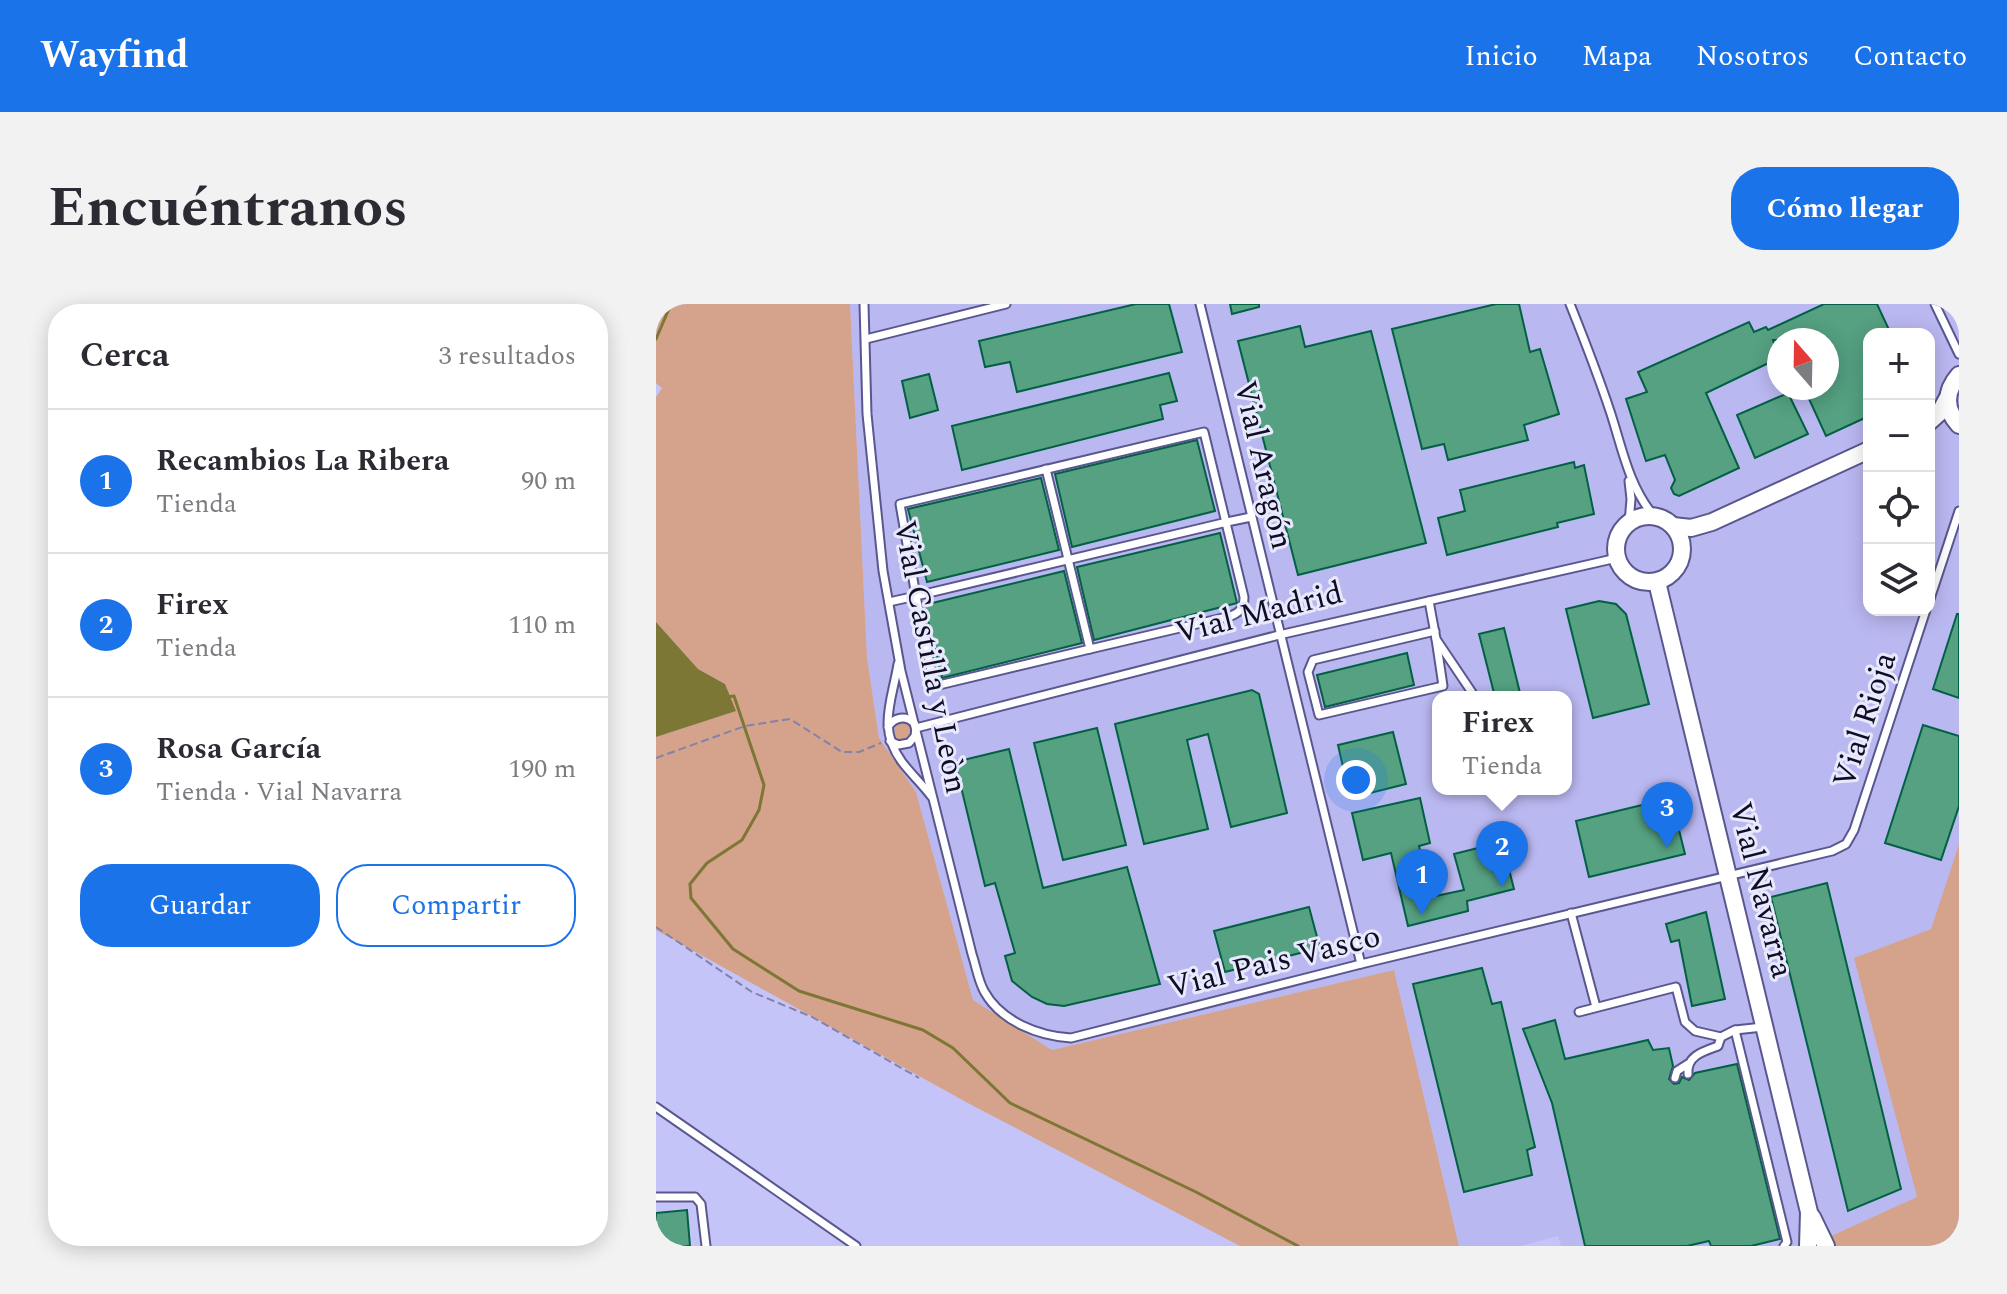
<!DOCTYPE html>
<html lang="es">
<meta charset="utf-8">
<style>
:root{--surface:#fff;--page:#f2f2f3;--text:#2b2b33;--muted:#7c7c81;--line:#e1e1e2;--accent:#1a73e8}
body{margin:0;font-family:Spectral,serif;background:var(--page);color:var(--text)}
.controls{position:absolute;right:24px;top:24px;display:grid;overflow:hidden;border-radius:16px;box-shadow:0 4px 20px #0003}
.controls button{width:72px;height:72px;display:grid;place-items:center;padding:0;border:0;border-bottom:2px solid var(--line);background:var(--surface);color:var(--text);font:40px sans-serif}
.compass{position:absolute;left:1111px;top:24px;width:72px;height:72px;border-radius:50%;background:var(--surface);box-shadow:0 4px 20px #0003;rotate:340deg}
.you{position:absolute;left:700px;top:476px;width:28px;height:28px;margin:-20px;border:6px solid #fff;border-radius:50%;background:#1a73e8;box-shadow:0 0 0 12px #1a73e833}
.badge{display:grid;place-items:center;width:52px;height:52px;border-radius:50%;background:var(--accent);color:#fff;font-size:26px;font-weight:700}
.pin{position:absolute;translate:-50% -66px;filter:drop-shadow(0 2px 4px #0008)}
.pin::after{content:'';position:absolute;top:42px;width:28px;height:24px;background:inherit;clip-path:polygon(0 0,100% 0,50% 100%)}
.popup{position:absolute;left:776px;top:387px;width:140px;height:104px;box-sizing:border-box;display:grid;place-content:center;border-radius:16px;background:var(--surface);filter:drop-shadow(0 2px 6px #0005);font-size:26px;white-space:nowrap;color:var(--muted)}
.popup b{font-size:30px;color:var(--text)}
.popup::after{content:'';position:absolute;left:50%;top:100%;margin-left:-16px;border:16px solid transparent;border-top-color:var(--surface)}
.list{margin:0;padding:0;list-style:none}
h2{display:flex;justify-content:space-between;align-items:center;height:104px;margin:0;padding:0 32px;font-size:34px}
h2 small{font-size:26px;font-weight:400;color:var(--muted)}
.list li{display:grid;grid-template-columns:52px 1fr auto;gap:24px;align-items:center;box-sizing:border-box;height:144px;padding:0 32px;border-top:2px solid var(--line)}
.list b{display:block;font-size:30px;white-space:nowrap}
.list p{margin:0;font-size:26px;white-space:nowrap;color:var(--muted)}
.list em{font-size:26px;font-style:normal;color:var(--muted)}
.actions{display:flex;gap:16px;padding:24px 32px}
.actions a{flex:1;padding:18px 0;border:2px solid var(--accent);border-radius:32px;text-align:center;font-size:28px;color:var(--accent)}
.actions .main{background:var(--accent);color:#fff}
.icon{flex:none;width:44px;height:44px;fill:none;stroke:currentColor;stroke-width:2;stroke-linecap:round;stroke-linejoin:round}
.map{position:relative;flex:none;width:1303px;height:942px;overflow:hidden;border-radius:32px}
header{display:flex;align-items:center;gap:48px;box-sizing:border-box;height:112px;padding:0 40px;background:var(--accent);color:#fff}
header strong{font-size:38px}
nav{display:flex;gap:44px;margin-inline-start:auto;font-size:28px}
.intro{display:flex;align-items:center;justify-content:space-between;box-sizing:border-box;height:192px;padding:0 48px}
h1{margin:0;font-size:56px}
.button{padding:20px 36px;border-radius:32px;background:var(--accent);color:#fff;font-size:28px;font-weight:700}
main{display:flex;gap:48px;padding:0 48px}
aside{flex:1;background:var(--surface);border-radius:32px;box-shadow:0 4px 20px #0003}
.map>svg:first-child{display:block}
.built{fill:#bab8f1;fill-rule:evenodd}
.green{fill:#d5a28b}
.water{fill:#7c7735}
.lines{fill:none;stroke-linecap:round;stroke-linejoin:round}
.stream{stroke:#7c7735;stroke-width:3}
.building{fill:#55a182;stroke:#026044;stroke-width:2}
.service-casing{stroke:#5a578f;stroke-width:11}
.tertiary-casing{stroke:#5a578f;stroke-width:20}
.path{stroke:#8382ab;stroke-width:2;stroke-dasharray:8 4;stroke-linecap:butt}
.service{stroke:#fff;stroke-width:7}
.tertiary{stroke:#fff;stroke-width:16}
.labels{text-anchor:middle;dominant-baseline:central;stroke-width:6;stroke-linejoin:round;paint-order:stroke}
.street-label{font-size:32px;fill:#0f0d23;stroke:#e8e9fd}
</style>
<header>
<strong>Wayfind</strong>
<nav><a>Inicio</a><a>Mapa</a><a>Nosotros</a><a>Contacto</a></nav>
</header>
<div class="intro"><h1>Encuéntranos</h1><a class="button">Cómo llegar</a></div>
<main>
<aside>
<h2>Cerca<small>3 resultados</small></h2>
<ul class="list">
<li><span class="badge">1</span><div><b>Recambios La Ribera</b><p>Tienda</p></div><em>90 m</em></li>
<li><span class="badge">2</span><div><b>Firex</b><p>Tienda</p></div><em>110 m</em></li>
<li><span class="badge">3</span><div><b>Rosa García</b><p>Tienda · Vial Navarra</p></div><em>190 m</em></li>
</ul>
<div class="actions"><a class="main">Guardar</a><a>Compartir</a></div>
</aside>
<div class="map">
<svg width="1303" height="942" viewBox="0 0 1303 942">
<rect width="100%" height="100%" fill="#c5c4f8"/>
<!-- built -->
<path class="built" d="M194,0h1100l9,19v521l-28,85 -76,29 62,239 -108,49h-248l-3,-10 -37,10h-62l-65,-276 -342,80 -79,-50 -57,-208 -37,-54 -12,-80zM1213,30h60v276h-60zM1123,36h48v48h-48zM782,393h128v92h-128z"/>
<!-- green -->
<g class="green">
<polygon points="0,0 194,0 211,354 223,434 260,488 317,696 396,746 738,666 803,942 584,942 310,798 0,626 0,433 79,407 69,380 42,365 0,318 0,93 6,84 0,79"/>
<circle cx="247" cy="428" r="9"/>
<polygon points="1303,540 1303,942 1153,942 1261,893 1198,654 1275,625"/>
</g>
<!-- water -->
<polygon class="water" points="0,318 42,365 69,380 80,407 0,433"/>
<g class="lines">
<!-- stream -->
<g class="stream">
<polyline points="0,35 15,0"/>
<polyline points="70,393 78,392 108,481 103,506 86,536 51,559 34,580 35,594 77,645 143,687 267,726 297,744 354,799 540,888 642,942"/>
</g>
</g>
<!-- building -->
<g class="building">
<polygon points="480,0 513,0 526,48 361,88 354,58 329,63 323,37"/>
<polygon points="574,0 603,0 603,3 576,10"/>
<polygon points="840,0 863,0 874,48 884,45 903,110 868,121 872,136 792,156 788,140 766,145 736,25"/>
<polygon points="1168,0 1221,0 1235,30 1213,30 1213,112 1170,132 1148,84 1171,84 1171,36 1117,36 1123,54 1050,89 1083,164 1023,192 1018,190 1015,184 1019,176 1009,151 990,157 970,95 991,88 982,68 1093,18 1098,28 1110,23 1112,26"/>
<polygon points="644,22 649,43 715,27 770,239 642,271 582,37"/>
<polygon points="513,69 521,97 504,101 507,115 306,166 296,122"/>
<polygon points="273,70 282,106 254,114 246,77"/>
<polygon points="1132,89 1152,130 1099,154 1081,111"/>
<polygon points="541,136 559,207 416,243 399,170"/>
<polygon points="918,158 919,164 928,161 938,210 901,219 902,223 791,251 782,214 809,207 804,186"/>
<polygon points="385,174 403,246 271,278 252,205"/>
<polygon points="564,229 581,299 438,336 421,263"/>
<polygon points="408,267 426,339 286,374 268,301"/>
<polygon points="943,297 960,300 970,310 993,400 937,414 910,305"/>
<polygon points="1301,310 1303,310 1303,394 1277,385"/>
<polygon points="848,324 865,393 839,393 823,330"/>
<polygon points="751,349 758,381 669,403 661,371"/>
<polygon points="596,386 603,390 631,509 575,523 552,430 531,436 552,525 488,540 459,420"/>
<polygon points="1267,421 1303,432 1303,502 1285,556 1229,539"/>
<polygon points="441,424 470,541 407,556 378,439"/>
<polygon points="737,428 750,480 694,494 682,441"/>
<polygon points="353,445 387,584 471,563 504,680 408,702 391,700 376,693 356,677 349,652 359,649 339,579 329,582 299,458"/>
<polygon points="764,494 774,539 763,542 775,593 808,586 798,550 846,538 858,585 811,597 812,607 752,622 735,549 707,556 696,509"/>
<polygon points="1015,494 1029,550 933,573 920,517"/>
<polygon points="1171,579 1245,885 1192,907 1115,593"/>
<polygon points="653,603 664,644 569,668 558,627"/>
<polygon points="1050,608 1069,695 1036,702 1023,636 1015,638 1010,620"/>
<polygon points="826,664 836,700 845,698 879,843 871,846 876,871 808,888 757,680"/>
<polygon points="899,716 909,755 992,736 997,746 1013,744 1017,762 1013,775 1018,780 1023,779 1026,773 1033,776 1039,769 1081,760 1124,935 1095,942 1055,942 1053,937 1031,942 929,942 896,799 867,725"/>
<polygon points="31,906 34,942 0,942 0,909"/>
</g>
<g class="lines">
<defs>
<g id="service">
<path d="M208,0l3,110 16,157 18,100 71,283c4,12 6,26 12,37 17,31 55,45 87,47l290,-74 471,-113 14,-7 8,-14 72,-220"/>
<polyline points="544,0 705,660"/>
<path d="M914,0c14,35 28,71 40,107 12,36 18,73 43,104"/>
<polyline points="1279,0 1303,50"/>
<polyline points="210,35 350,0"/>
<polyline points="973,219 975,195 973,177"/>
<polyline points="773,297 780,335 819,393"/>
<polyline points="233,298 260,292 276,371 283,381 434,345 390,165"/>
<polyline points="1273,298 1303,207"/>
<polyline points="779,327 657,356 652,368 663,411 787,382 780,335"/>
<path d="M434,345l141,-33c9,-4 13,-8 13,-19l-40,-165 -304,72 16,92 311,-74 24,-5"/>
<path d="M242,360c-6,37 -21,64 4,98 9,12 20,22 29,34"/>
<path d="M232,423c6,-10 18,-12 26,-4"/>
<polyline points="234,437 242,441 253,439 259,432 260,424 623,331 961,254"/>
<polyline points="915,609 940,703"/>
<polyline points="923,708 1020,683 1029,718 1039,727 1065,733 1079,726 1107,723"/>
<polyline points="1079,726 1131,938 1128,942"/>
<path d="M1032,770c-2,-18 16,-23 30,-28l3,-9"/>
<polyline points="1019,774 1021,767 1032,760"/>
<polyline points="0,803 200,942"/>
<polyline points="0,893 39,893 45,900 50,942"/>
</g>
<g id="tertiary">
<path d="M1303,71c-14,16 -15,34 0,50"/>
<polyline points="1273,118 1284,108 1291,95"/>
<circle cx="993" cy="245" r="33"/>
<polyline points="1017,222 1035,224 1056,218 1213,146"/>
<polyline points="1001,278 1153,908 1152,942"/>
<polyline points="1156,913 1170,942"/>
</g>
</defs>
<!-- service casing -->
<use href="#service" class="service-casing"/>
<!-- tertiary casing -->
<use href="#tertiary" class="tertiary-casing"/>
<!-- path -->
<g class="path">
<polyline points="0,454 89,422 134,415 186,448 203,448 225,439"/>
<polyline points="0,623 96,688 156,713 263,774"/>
</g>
<!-- service -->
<use href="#service" class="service"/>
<!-- tertiary -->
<use href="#tertiary" class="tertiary"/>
</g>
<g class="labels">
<!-- street labels -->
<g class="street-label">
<text transform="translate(607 161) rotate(77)">Vial Aragón</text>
<text transform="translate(603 309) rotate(-14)">Vial Madrid</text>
<text transform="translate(274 353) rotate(79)">Vial Castilla y Leòn</text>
<text transform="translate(1209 416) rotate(-72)">Vial Rioja</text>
<text transform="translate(1105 586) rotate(76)">Vial Navarra</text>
<text transform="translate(618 658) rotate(-14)">Vial Pais Vasco</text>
</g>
</g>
</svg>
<div class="controls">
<button>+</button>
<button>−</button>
<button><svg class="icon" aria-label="locate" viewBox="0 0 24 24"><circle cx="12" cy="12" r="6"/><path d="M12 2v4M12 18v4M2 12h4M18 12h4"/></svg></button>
<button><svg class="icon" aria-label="layers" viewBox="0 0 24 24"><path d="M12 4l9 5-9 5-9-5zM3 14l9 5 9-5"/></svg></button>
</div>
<svg class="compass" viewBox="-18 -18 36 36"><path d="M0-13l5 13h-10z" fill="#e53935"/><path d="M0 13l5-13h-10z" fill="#7c7c81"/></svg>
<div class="you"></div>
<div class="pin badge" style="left:766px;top:611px">1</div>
<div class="pin badge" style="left:846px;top:583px">2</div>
<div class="popup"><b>Firex</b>Tienda</div>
<div class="pin badge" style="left:1011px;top:544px">3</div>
</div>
</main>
